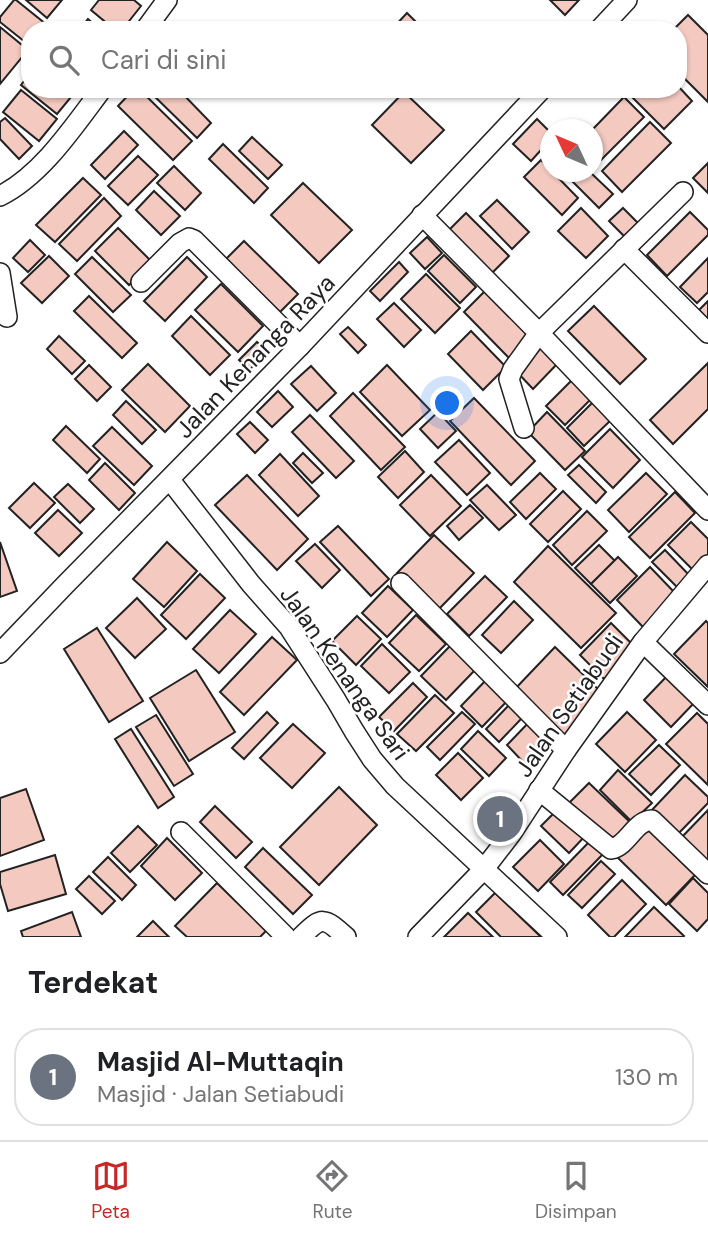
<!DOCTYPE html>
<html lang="id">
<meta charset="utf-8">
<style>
:root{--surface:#fff;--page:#f6f6f6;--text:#202124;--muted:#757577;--line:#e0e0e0;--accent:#c62828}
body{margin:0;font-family:"DM Sans",sans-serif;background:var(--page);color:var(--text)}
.compass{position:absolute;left:540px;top:119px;width:63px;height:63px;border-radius:50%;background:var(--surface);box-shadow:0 2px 5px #0004;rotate:314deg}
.you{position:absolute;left:448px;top:404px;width:24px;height:24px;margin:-18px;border:5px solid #fff;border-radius:50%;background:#1a73e8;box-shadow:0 0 0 10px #1a73e833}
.badge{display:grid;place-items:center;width:46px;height:46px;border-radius:50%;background:var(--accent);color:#fff;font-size:23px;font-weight:700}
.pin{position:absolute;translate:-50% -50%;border:4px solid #fff;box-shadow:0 2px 7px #0006}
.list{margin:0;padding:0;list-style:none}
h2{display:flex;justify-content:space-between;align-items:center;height:91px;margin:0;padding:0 28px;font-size:30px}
h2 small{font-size:23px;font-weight:400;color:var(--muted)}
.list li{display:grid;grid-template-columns:46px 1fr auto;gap:21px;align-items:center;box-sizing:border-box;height:98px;margin:0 14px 14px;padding:0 14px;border:2px solid var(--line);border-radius:28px}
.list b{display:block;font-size:26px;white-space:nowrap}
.list p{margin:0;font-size:23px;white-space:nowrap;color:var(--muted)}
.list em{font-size:23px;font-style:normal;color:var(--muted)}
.icon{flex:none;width:38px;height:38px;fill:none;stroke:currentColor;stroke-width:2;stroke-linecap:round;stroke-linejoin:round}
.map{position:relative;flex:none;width:708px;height:937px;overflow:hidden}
.search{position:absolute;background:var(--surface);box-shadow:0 2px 5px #0004;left:21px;right:21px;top:21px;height:77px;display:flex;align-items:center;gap:18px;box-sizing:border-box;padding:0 24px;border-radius:28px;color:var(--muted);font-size:26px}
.sheet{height:203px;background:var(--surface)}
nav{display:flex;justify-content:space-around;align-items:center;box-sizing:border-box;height:98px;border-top:2px solid var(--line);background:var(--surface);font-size:19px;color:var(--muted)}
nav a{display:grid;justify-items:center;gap:4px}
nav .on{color:var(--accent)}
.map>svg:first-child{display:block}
.building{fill:#f3c9c0;stroke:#222;stroke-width:2}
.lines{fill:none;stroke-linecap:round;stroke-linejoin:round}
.street-casing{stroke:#222;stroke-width:22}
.street{stroke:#fff;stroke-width:19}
.labels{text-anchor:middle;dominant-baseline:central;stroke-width:5;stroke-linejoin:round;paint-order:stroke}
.street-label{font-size:24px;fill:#222;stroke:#fff}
</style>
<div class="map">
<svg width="708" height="937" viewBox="0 0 708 937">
<rect width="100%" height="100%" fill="#fff"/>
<!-- building -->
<g class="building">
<polygon points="14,0 16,0 47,25 43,30 30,30 30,46 0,22 0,17"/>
<polygon points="26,0 62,0 47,18"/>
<polygon points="99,0 134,0 141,6 122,30 115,30 91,10"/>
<polygon points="550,0 579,0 565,15"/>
<polygon points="407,13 424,30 391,30"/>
<polygon points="688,15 708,35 708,102 678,72 678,30 673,30"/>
<polygon points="88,19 100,30 79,30"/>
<polygon points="0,27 28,50 0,84"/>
<polygon points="30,73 30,89 73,89 76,91 57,114 21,85"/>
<polygon points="678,86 692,101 664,129 624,89 678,89"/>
<polygon points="134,89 139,89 192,141 173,160 118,106"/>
<polygon points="147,89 178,89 211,123 197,138"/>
<polygon points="21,90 57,119 39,141 3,112"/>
<polygon points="404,92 444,130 411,163 372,125"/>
<polygon points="624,97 644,117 596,165 592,162 592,130"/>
<polygon points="5,118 32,146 19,159 0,139 0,122"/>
<polygon points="537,119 550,132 550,140 531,161 513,144"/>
<polygon points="650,122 671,143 622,192 602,171"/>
<polygon points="124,131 138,145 105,179 91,165"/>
<polygon points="252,137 282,165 268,179 239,151"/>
<polygon points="223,144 268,188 254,203 209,159"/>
<polygon points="138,156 158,175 128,205 108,186"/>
<polygon points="541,160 578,198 562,215 524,177"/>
<polygon points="708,163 708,193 693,178"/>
<polygon points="174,166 201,193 185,210 157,183"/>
<polygon points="563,172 590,172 613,194 599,208"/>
<polygon points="83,178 101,195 55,242 36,225"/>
<polygon points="303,183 352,230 319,263 271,215"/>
<polygon points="154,191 180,216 161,235 136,210"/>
<polygon points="104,198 121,216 77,261 59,244"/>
<polygon points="497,200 529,232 512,249 480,216"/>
<polygon points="581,208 608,236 586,258 558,231"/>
<polygon points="623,208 638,223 624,236 609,221"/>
<polygon points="690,212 708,230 708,235 667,276 647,255"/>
<polygon points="466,213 509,256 491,274 448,231"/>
<polygon points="118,228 152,262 129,285 95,251"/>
<polygon points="427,237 442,253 425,269 410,253"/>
<polygon points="30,240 45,255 28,272 13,258"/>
<polygon points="244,241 298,294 280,312 226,259"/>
<polygon points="444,255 476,287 460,303 428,271"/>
<polygon points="49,256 69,276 42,303 21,283"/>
<polygon points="92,257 131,295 113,312 75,274"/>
<polygon points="187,257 207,277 165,321 144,301"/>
<polygon points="708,258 708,292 697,303 680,287"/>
<polygon points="399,262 408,272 380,301 370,291"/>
<polygon points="426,274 460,308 435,333 401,299"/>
<polygon points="221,284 263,326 238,352 195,310"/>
<polygon points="485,291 534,340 512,361 464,312"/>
<polygon points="89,296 137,343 122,358 74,311"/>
<polygon points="708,301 708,319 699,310"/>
<polygon points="394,303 421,330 404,347 377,319"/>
<polygon points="594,306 646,359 620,384 568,331"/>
<polygon points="191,316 230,355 210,375 172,336"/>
<polygon points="348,327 366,345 358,353 340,334"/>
<polygon points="471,331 506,367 483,390 448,354"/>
<polygon points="59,336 85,361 72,374 47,349"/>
<polygon points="257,342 268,352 249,370 239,360"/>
<polygon points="542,347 558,363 533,389 517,372"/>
<polygon points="708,363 708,409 673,444 650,420"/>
<polygon points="148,364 190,406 165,432 122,390"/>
<polygon points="89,365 111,387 97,401 75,379"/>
<polygon points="387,365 430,410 402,436 360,392"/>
<polygon points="311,366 336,393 317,411 291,384"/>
<polygon points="573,379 592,398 565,425 546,406"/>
<polygon points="278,391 293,407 272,427 257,412"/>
<polygon points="353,393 405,447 381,470 330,416"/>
<polygon points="474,398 535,461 511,485 450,421"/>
<polygon points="595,400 613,418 584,446 567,428"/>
<polygon points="126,401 156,430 142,444 113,415"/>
<polygon points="438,412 456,431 438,448 420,429"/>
<polygon points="547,412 585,451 565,470 528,432"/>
<polygon points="310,415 354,461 336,478 292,432"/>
<polygon points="250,422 268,440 255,453 237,434"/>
<polygon points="66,426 100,459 87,473 53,440"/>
<polygon points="112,427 152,466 134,485 93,446"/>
<polygon points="610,429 640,460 613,488 582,457"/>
<polygon points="459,440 490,473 467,495 435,462"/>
<polygon points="405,451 424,472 398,498 378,477"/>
<polygon points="303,453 323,473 312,483 293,463"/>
<polygon points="280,454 319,496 298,516 259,475"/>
<polygon points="105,463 135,493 119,510 89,480"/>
<polygon points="579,465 606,492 596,503 568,475"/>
<polygon points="540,473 556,489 526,519 510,502"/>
<polygon points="646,473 667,494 629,532 608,510"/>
<polygon points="247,475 308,539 277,570 215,505"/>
<polygon points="431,475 461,506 430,536 400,505"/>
<polygon points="34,483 55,503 30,528 9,508"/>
<polygon points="68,484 94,509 80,523 54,497"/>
<polygon points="487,485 516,515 499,530 470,500"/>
<polygon points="563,491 581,509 548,542 530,524"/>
<polygon points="675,492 695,513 650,558 629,537"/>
<polygon points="470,505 483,518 459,540 447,526"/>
<polygon points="58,510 82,533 59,556 35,533"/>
<polygon points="587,511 607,531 572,565 553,545"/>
<polygon points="691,522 708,539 708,559 695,572 668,545"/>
<polygon points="338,526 389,579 371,596 320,542"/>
<polygon points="434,535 474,573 437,611 397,573"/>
<polygon points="0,542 17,591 0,597"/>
<polygon points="167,542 197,571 164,607 133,579"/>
<polygon points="315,544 340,570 322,588 296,561"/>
<polygon points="599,545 615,561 591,584 575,568"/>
<polygon points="548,546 616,613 581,648 514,582"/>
<polygon points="665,550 691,577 679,589 652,562"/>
<polygon points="618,557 637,576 610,603 591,584"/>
<polygon points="650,567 676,594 643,627 617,600"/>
<polygon points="200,574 225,598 186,639 161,615"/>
<polygon points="485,576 507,597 469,636 447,614"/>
<polygon points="388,586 413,610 387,637 362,613"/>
<polygon points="137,598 166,629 135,658 106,628"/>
<polygon points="514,601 533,620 501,653 482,635"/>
<polygon points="230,610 256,634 219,673 193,649"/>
<polygon points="416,615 446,644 419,671 389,643"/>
<polygon points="357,616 381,639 356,665 332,641"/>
<polygon points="706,621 708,623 708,687 674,654"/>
<polygon points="611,623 636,648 605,680 580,655"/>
<polygon points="97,628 143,701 109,722 64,649"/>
<polygon points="272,637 297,660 244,715 220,692"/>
<polygon points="382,644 410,672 389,693 361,666"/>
<polygon points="450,646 475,670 446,700 421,676"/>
<polygon points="555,647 604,695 562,737 514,690"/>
<polygon points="196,670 235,732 189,761 150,698"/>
<polygon points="668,675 695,702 671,727 644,700"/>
<polygon points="489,677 511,697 482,727 461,706"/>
<polygon points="413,683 427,697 394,731 379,717"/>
<polygon points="435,695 454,713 416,751 397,734"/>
<polygon points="509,705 522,718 499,742 486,729"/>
<polygon points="267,712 278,723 244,759 232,748"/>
<polygon points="462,712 475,724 440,760 427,747"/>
<polygon points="627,712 656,740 625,772 596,744"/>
<polygon points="697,713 708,724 708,785 666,744"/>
<polygon points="156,715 193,774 174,786 136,727"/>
<polygon points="532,719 551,738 525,764 507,745"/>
<polygon points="293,724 325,753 292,788 260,758"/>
<polygon points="131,729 174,797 158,808 115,739"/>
<polygon points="478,731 506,758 489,776 461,749"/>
<polygon points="659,745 680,765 651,795 629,774"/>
<polygon points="458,753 483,778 461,800 436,775"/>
<polygon points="618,770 652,803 632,822 600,790"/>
<polygon points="685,775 708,797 708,803 675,837 650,812"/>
<polygon points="589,783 632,824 612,845 569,803"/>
<polygon points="339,787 377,825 319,885 280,847"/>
<polygon points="26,789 44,840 0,856 0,798"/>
<polygon points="506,803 516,822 499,839 484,817"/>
<polygon points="215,806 252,842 236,858 200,822"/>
<polygon points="559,808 587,834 569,853 541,826"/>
<polygon points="708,810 708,862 680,839"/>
<polygon points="644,825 695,875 666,905 615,855"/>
<polygon points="138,826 157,845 130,872 111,853"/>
<polygon points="167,838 202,873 175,900 141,866"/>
<polygon points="592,839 605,852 563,895 550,882"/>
<polygon points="540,840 564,864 538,891 513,867"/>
<polygon points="263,848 312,895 293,914 245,867"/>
<polygon points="55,855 66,894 8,911 0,884 0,872"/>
<polygon points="108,857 136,885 122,900 93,872"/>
<polygon points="601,861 615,874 582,908 568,895"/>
<polygon points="89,876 115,901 102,914 76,889"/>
<polygon points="693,878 708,893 708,919 697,931 669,904"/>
<polygon points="622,880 646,904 614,937 610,937 588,915"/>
<polygon points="217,883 266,931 260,937 187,937 175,926"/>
<polygon points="495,893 541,937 501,937 476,912"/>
<polygon points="654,907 684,936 683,937 625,937"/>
<polygon points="72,912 81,937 23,937 21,931"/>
<polygon points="468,913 493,937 444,937"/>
<polygon points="153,921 169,937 137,937"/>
</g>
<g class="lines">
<defs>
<g id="street">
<polyline points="145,30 167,0"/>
<polyline points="599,30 627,0"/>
<path d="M0,196c42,-21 74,-70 102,-107"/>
<polyline points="422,215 539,333 708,510"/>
<polyline points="624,249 708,333"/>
<polyline points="0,273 7,317"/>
<polyline points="141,282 180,243 189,238 194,240 300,346"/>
<polyline points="524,428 509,379 513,369 539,333 683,192"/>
<polyline points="170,480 251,584 289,627 336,700 354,731 372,759 395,786 557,937"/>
<polyline points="401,583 566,750"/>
<polyline points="643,642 708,705"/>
<polyline points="0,653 65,585 300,346 542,89"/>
<path d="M539,790l72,59c17,-3 23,-28 41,-29l56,54"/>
<polyline points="181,832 286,937"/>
<path d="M301,937c21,-21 23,-20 45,0"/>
<polyline points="418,937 484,869 511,834 566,750 643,642 708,565"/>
</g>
</defs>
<!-- street casing -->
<use href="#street" class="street-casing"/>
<!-- street -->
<use href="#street" class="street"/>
</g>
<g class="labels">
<!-- street labels -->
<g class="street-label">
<text transform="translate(255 356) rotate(-46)">Jalan Kenanga Raya</text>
<text transform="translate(345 673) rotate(55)">Jalan Kenanga Sari</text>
<text transform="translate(569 705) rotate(-55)">Jalan Setiabudi</text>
</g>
</g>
</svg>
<svg class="compass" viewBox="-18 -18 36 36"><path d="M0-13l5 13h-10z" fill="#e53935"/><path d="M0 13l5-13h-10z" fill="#757577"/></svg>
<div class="you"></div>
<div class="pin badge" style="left:500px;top:819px;background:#6b7280">1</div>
<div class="search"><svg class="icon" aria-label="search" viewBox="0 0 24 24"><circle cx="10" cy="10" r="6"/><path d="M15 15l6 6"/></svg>Cari di sini</div>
</div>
<section class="sheet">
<h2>Terdekat<small></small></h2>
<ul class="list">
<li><span class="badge" style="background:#6b7280">1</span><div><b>Masjid Al-Muttaqin</b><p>Masjid · Jalan Setiabudi</p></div><em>130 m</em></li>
</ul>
</section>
<nav>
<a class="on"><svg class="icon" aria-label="map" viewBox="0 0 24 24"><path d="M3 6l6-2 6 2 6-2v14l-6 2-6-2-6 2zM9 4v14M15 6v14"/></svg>Peta</a>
<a><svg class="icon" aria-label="directions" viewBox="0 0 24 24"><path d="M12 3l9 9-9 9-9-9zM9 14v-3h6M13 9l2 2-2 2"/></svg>Rute</a>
<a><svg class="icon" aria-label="saved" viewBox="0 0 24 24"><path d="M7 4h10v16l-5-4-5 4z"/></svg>Disimpan</a>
</nav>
